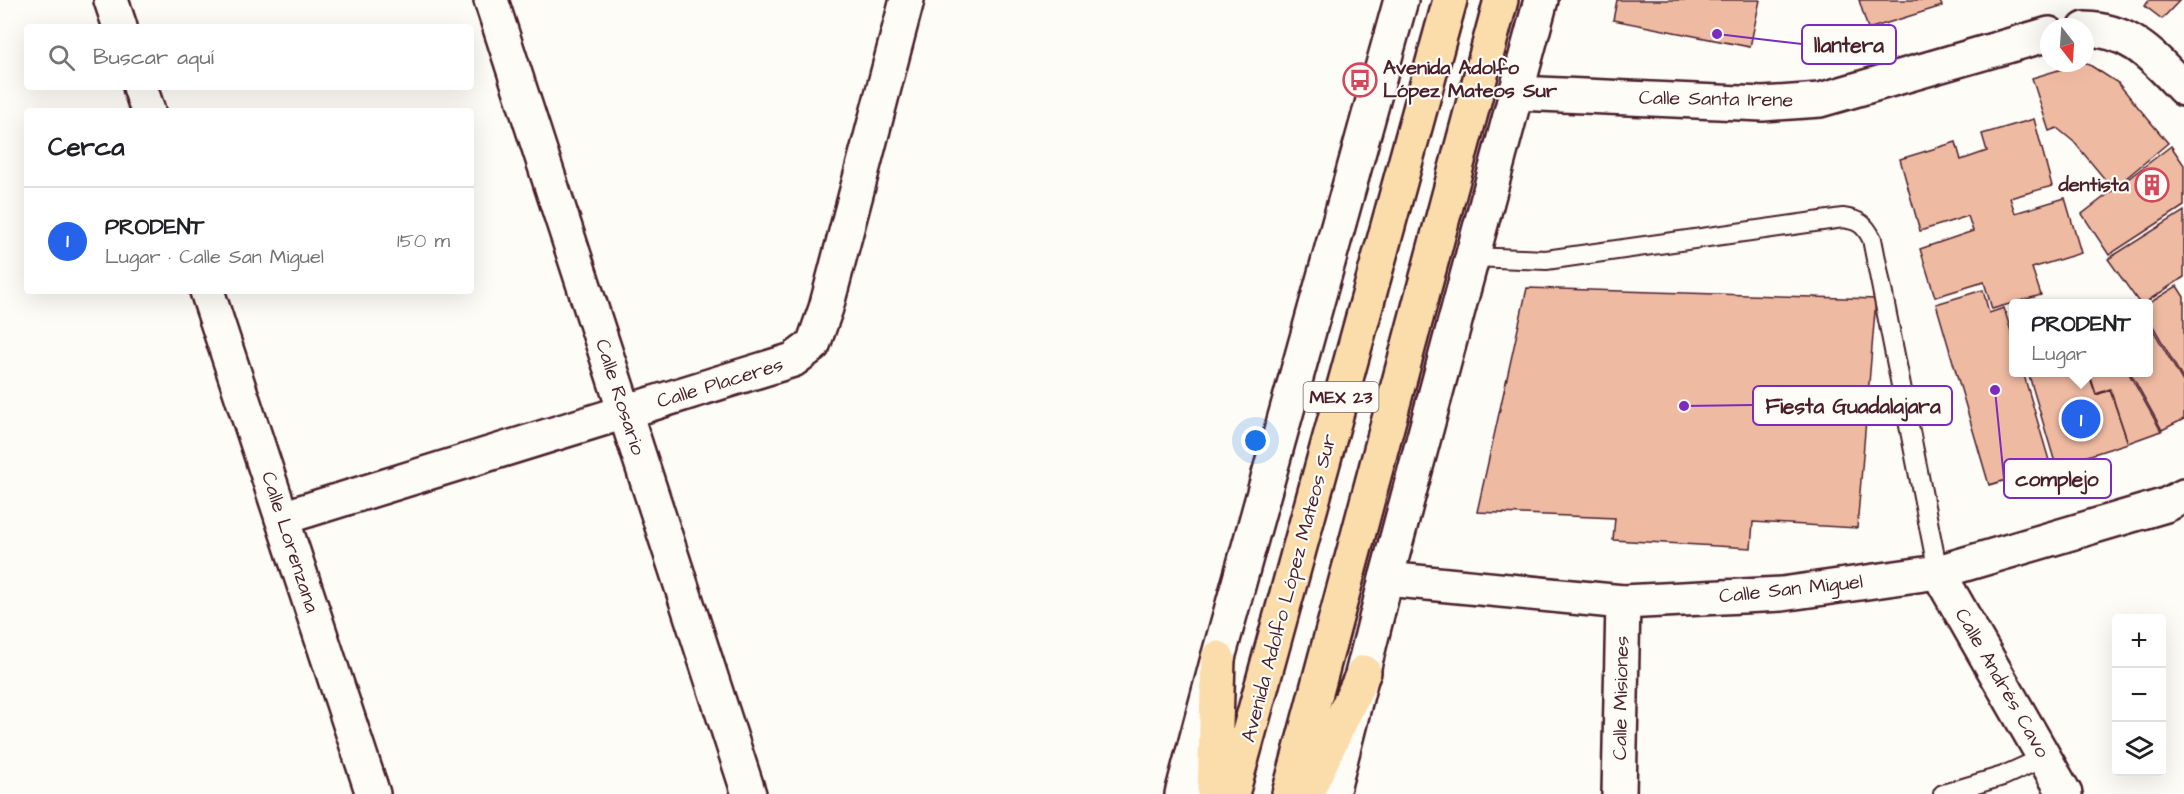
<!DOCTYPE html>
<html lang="es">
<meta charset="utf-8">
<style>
:root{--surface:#fff;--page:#f6f6f6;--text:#202124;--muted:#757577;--line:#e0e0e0;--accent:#2563eb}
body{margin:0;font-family:"Architects Daughter",sans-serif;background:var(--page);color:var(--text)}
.controls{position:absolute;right:18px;bottom:18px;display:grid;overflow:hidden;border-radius:6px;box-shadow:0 6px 24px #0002}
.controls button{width:54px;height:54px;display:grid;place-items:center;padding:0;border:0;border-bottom:2px solid var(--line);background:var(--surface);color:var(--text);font:30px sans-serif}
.compass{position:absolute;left:2040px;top:18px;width:54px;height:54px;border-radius:50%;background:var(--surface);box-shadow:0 6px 24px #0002;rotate:163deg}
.you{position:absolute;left:1256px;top:441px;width:21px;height:21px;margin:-15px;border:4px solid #fff;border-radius:50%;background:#1a73e8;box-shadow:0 0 0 9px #1a73e833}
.badge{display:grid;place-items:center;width:39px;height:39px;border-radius:50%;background:var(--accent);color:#fff;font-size:20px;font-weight:700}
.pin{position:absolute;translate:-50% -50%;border:3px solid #fff;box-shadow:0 2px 6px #0006}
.popup{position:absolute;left:2009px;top:299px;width:144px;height:78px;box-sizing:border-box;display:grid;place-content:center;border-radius:6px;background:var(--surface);filter:drop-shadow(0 2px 4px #0005);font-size:20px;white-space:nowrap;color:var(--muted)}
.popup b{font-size:22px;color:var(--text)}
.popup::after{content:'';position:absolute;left:50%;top:100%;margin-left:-12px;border:12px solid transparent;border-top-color:var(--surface)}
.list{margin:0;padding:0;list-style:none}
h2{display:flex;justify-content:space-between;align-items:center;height:78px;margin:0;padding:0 24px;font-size:26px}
h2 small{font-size:20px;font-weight:400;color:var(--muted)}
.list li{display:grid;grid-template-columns:39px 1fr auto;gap:18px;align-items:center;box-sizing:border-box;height:108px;padding:0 24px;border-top:2px solid var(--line)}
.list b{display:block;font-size:22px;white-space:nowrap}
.list p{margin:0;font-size:20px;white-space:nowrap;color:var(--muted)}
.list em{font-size:20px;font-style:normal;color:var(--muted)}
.icon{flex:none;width:33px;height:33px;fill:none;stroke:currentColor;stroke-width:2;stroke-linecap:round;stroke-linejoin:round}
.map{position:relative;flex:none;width:2184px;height:794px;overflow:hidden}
.search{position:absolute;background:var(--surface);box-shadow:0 6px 24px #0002;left:24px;top:24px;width:450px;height:66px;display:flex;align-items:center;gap:15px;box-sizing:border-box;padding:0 21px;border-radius:6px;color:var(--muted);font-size:22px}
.panel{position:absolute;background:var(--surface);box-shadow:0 6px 24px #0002;left:24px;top:108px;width:450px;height:186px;border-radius:6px}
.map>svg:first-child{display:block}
.building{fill:#efbaa2;stroke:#4a1f2b;stroke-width:1.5}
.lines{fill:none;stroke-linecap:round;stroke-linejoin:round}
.service-casing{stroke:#4a1f2b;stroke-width:22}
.minor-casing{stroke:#4a1f2b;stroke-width:38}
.secondary-casing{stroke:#4a1f2b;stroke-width:38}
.primary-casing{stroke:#4a1f2b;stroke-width:38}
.service{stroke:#fdfcf7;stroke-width:18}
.minor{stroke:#fdfcf7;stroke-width:33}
.secondary{stroke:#fdfcf7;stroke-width:33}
.primary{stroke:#faddab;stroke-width:33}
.labels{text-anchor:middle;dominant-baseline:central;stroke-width:4.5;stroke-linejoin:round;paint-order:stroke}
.shield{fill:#fdfcf7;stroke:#806168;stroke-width:1.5}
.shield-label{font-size:18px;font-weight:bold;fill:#4a1f2b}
.poi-label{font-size:20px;font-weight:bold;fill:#4a1f2b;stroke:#fdfcf7;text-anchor:start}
.street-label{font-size:20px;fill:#4a1f2b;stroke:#fdfcf7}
.leader{fill:none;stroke:#7b2cbf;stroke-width:2}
.callout-dot{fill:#7b2cbf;stroke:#fdfcf7;stroke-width:2}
.callout{fill:#fdfcf7;stroke:#7b2cbf;stroke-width:2}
.callout-label{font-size:21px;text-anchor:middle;font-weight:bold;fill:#4a1f2b}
</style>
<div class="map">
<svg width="2184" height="794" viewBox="0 0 2184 794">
<rect width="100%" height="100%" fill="#fdfcf7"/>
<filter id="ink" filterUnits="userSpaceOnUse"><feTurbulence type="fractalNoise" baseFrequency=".0167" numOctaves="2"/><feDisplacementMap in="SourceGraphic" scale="12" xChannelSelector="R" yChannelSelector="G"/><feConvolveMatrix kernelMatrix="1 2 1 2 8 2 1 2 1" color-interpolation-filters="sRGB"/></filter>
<g filter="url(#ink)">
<!-- building -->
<g class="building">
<polygon points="1617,0 1760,0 1750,47 1613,20"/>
<polygon points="1859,0 1942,0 1940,1 1942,6 1868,29"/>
<polygon points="2149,0 2180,0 2162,19 2145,6"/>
<polygon points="2085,62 2118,83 2168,143 2113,189 2074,142 2057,128 2049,131 2032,78"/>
<polygon points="2034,119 2052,186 2010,198 2015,213 2065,198 2081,253 2032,268 2041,295 1992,309 1984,282 1935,297 1920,249 1973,231 1968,216 1920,231 1900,159 1956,142 1961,160 1987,151 1982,134"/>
<polygon points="2171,146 2184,165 2184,206 2109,255 2082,214"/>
<polygon points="2184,211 2184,277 2143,304 2140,304 2108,259"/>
<polygon points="2177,286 2184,297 2184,381 2148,317 2148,304"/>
<polygon points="1527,288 1876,299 1857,528 1753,522 1751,548 1613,540 1615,518 1477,512"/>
<polygon points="1983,290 1989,313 2004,308 2014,341 2014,372 2023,372 2051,467 1989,485 1936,304"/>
<polygon points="2148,321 2184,384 2184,419 2162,430 2130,372 2148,372"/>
<polygon points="2028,372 2088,372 2096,395 2110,390 2128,443 2056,466"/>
<polygon points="2089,372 2128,372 2161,431 2128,443 2110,389 2096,394"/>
</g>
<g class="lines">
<defs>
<g id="service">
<path d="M1472,257l74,3 297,-42c16,2 22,7 29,21l66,333"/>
<polyline points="1943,794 2003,776 2045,757"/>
</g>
<g id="minor">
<polyline points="111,0 120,27"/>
<polyline points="491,0 749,794"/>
<path d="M2085,29c47,1 69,29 99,60"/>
<polyline points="140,87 148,111"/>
<polyline points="1517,93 1763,104 1820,100 2049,34"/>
<polyline points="207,291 373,794"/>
<polyline points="282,518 793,360 813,345 826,308 907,0"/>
<polyline points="1938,572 2065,794"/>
<polyline points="1386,579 1623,602 1782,594 1938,572 2166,505 2184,496"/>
<polyline points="1619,794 1623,602"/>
</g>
<g id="secondary">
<polyline points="1182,794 1218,658 1401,0"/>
<polyline points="1332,794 1386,579 1541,0"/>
</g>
<g id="primary">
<polyline points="1214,794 1218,658"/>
<polyline points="1232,794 1450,0"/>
<polyline points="1289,794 1501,0"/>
<polyline points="1306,794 1364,672"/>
</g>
</defs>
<!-- service casing -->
<use href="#service" class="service-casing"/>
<!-- minor casing -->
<use href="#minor" class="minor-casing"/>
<!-- secondary casing -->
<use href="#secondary" class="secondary-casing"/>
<!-- primary casing -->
<use href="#primary" class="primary-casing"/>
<!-- service -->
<use href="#service" class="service"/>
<!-- minor -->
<use href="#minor" class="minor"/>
<!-- secondary -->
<use href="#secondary" class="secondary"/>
<!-- primary -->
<use href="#primary" class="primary"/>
</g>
</g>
<!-- icons -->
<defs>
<symbol id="bus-ring" viewBox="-11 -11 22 22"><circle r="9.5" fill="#fdfcf7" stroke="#d1495b" stroke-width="1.5"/><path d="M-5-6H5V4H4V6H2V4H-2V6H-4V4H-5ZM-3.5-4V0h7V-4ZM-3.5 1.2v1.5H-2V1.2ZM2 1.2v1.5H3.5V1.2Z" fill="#d1495b"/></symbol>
<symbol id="building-ring" viewBox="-11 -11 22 22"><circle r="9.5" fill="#fdfcf7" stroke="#d1495b" stroke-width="1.5"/><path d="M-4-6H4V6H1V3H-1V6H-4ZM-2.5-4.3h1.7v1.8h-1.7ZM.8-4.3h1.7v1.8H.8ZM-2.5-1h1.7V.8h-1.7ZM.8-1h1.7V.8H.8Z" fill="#d1495b"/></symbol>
</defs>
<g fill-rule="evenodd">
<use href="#bus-ring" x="1341" y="61" width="38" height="38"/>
<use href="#building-ring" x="2133" y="166" width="38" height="38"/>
</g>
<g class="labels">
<!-- shield labels -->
<rect class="shield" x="1303.5" y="382" width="75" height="30" rx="4.5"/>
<g class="shield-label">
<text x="1341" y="397">MEX 23</text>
</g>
<!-- poi labels -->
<g class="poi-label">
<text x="1383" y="68">Avenida Adolfo<tspan x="1383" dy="23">López Mateos Sur</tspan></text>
<text x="2129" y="185" text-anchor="end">dentista</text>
</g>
<!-- street labels -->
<g class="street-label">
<text transform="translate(1716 99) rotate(1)">Calle Santa Irene</text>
<text transform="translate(720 383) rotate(-17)">Calle Placeres</text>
<text transform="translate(620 397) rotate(72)">Calle Rosario</text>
<text transform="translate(290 542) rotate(72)">Calle Lorenzana</text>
<text transform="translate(1289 588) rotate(-75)">Avenida Adolfo López Mateos Sur</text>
<text transform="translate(1791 589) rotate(-6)">Calle San Miguel</text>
<text transform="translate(2002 683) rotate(60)">Calle Andrés Cavo</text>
<text transform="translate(1621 698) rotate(-89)">Calle Misiones</text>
</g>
</g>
<!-- callouts -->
<path class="leader" d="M1717 34L1802 44M1684 406L1753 405M1995 390L2004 479"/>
<g class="callout-dot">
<circle cx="1717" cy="34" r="6"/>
<circle cx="1684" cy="406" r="6"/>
<circle cx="1995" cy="390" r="6"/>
</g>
<g class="callout">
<rect x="1802" y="25" width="94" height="39" rx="6"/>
<rect x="1753" y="386" width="199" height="39" rx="6"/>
<rect x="2004" y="459" width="107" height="39" rx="6"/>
</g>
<g class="callout-label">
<text x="1849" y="52">llantera</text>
<text x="1853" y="413">Fiesta Guadalajara</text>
<text x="2057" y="486">complejo</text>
</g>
</svg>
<div class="controls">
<button>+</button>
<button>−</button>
<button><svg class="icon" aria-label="layers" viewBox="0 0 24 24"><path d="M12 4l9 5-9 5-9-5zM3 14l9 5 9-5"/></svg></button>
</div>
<svg class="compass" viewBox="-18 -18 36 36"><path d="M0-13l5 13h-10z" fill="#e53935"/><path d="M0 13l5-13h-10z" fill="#757577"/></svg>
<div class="you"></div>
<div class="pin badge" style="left:2081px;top:419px">1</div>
<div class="popup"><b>PRODENT</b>Lugar</div>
<div class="search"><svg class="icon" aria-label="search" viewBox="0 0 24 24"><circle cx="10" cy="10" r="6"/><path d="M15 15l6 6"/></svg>Buscar aquí</div>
<section class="panel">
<h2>Cerca<small></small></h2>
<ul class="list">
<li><span class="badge">1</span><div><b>PRODENT</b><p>Lugar · Calle San Miguel</p></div><em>150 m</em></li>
</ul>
</section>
</div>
